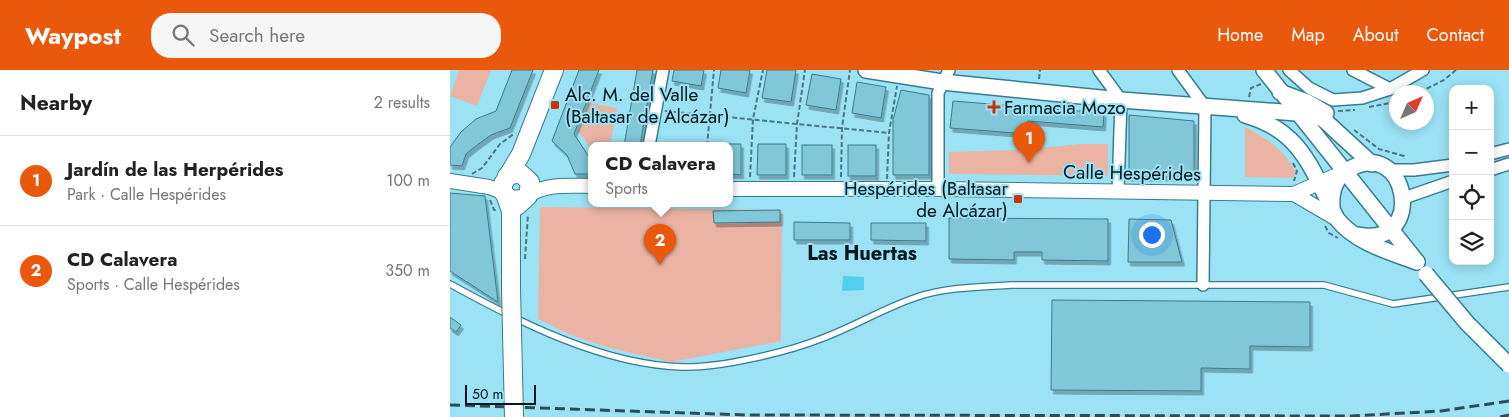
<!DOCTYPE html>
<meta charset="utf-8">
<style>
:root{--surface:#fff;--page:#f6f6f6;--text:#222;--muted:#767676;--line:#e0e0e0;--accent:#ea580c}
body{margin:0;font-family:Jost,sans-serif;background:var(--page);color:var(--text)}
.controls{position:absolute;right:15px;top:15px;display:grid;overflow:hidden;border-radius:10px;box-shadow:0 2px 12px #0003}
.controls button{width:45px;height:45px;display:grid;place-items:center;padding:0;border:0;border-bottom:1px solid var(--line);background:var(--surface);color:var(--text);font:25px sans-serif}
.compass{position:absolute;left:939px;top:15px;width:45px;height:45px;border-radius:50%;background:var(--surface);box-shadow:0 2px 12px #0003;rotate:45deg}
.scale{position:absolute;left:15px;bottom:12px;width:71px;box-sizing:border-box;padding-left:5px;border:2px solid #00161c;border-top:0;font-size:14px;line-height:18px;white-space:nowrap;color:#00161c;-webkit-text-stroke:4px #9be2f4;paint-order:stroke}
.you{position:absolute;left:701px;top:164px;width:18px;height:18px;margin:-12px;border:4px solid #fff;border-radius:50%;background:#1a73e8;box-shadow:0 0 0 8px #1a73e833}
.badge{display:grid;place-items:center;width:32px;height:32px;border-radius:50%;background:var(--accent);color:#fff;font-size:16px;font-weight:700}
.pin{position:absolute;translate:-50% -41px;filter:drop-shadow(0 1px 2px #0008)}
.pin::after{content:'';position:absolute;top:26px;width:18px;height:15px;background:inherit;clip-path:polygon(0 0,100% 0,50% 100%)}
.popup{position:absolute;left:138px;top:72px;width:145px;height:65px;box-sizing:border-box;display:grid;place-content:center;border-radius:10px;background:var(--surface);filter:drop-shadow(0 1px 4px #0005);font-size:16px;white-space:nowrap;color:var(--muted)}
.popup b{font-size:19px;color:var(--text)}
.popup::after{content:'';position:absolute;left:50%;top:100%;margin-left:-10px;border:10px solid transparent;border-top-color:var(--surface)}
.list{margin:0;padding:0;list-style:none}
h2{display:flex;justify-content:space-between;align-items:center;height:65px;margin:0;padding:0 20px;font-size:21px}
h2 small{font-size:16px;font-weight:400;color:var(--muted)}
.list li{display:grid;grid-template-columns:32px 1fr auto;gap:15px;align-items:center;box-sizing:border-box;height:90px;padding:0 20px;border-top:1px solid var(--line)}
.list b{display:block;font-size:19px;white-space:nowrap}
.list p{margin:0;font-size:16px;white-space:nowrap;color:var(--muted)}
.list em{font-size:16px;font-style:normal;color:var(--muted)}
.icon{flex:none;width:28px;height:28px;fill:none;stroke:currentColor;stroke-width:2;stroke-linecap:round;stroke-linejoin:round}
.map{position:relative;flex:none;width:1059px;height:347px;overflow:hidden}
header{display:flex;align-items:center;gap:30px;box-sizing:border-box;height:70px;padding:0 25px;background:var(--accent);color:#fff}
header strong{font-size:24px}
nav{display:flex;gap:28px;margin-inline-start:auto;font-size:18px}
.search{width:350px;height:45px;background:var(--page);display:flex;align-items:center;gap:12px;box-sizing:border-box;padding:0 18px;border-radius:20px;color:var(--muted);font-size:19px}
main{display:flex}
aside{flex:1;background:var(--surface)}
.map>svg:first-child{display:block}
.green{fill:#ebb3a4}
.water{fill:#54d0ec}
.building{fill:#81c7d8;stroke:#367c8d;filter:url(#shadow)}
.lines{fill:none;stroke-linecap:round;stroke-linejoin:round}
.service-casing{stroke:#377d8e;stroke-width:8}
.minor-casing{stroke:#377d8e;stroke-width:14}
.tertiary-casing{stroke:#377d8e;stroke-width:16}
.secondary-casing{stroke:#377d8e;stroke-width:18}
.primary-casing{stroke:#377d8e;stroke-width:20}
.path{stroke:#4a7783;stroke-width:2;stroke-dasharray:5 2.5;stroke-linecap:butt}
.service{stroke:#fff;stroke-width:5.5}
.minor{stroke:#fff;stroke-width:11}
.tertiary{stroke:#fff;stroke-width:14}
.secondary{stroke:#fff;stroke-width:15}
.primary{stroke:#fff;stroke-width:18}
.rail{stroke:#2a4e57;stroke-width:3;stroke-dasharray:10 5;stroke-linecap:butt}
.secondary-bridge-casing{stroke:#377d8e;stroke-width:18;stroke-linecap:butt}
.primary-bridge-casing{stroke:#377d8e;stroke-width:20;stroke-linecap:butt}
.secondary-bridge{stroke:#fff;stroke-width:15}
.primary-bridge{stroke:#fff;stroke-width:18}
.poi-dot{fill:#c1380d;stroke:#9be2f4;stroke-width:2}
.labels{text-anchor:middle;dominant-baseline:central;stroke-width:4;stroke-linejoin:round;paint-order:stroke}
.poi-label{font-size:19px;fill:#00161c;stroke:#9be2f4;text-anchor:start}
.street-label{font-size:19px;fill:#00161c;stroke:#9be2f4}
.neighbourhood-label{font-size:20px;font-weight:bold;fill:#00161c;stroke:#9be2f4}
</style>
<header>
<strong>Waypost</strong>
<div class="search"><svg class="icon" aria-label="search" viewBox="0 0 24 24"><circle cx="10" cy="10" r="6"/><path d="M15 15l6 6"/></svg>Search here</div>
<nav><a>Home</a><a>Map</a><a>About</a><a>Contact</a></nav>
</header>
<main>
<aside>
<h2>Nearby<small>2 results</small></h2>
<ul class="list">
<li><span class="badge">1</span><div><b>Jardín de las Herpérides</b><p>Park · Calle Hespérides</p></div><em>100 m</em></li>
<li><span class="badge">2</span><div><b>CD Calavera</b><p>Sports · Calle Hespérides</p></div><em>350 m</em></li>
</ul>
</aside>
<div class="map">
<svg width="1059" height="347" viewBox="0 0 1059 347">
<defs>
<filter id="shadow"><feDropShadow dx="2.5" dy="4" stdDeviation="0" flood-color="#0004"/></filter>
</defs>
<rect width="100%" height="100%" fill="#9be2f4"/>
<!-- green -->
<g class="green">
<polygon points="9,0 41,0 27,36 0,26"/>
<polygon points="139,33 167,38 160,76 141,76 141,78 128,61"/>
<path d="M795,57c25,14 36,20 51,45l-3,6 -48,-1z"/>
<polygon points="631,74 658,74 658,106 499,104 499,82 568,80"/>
<polygon points="90,137 332,140 331,271 221,292 156,277 121,265 88,249"/>
</g>
<!-- water -->
<polygon class="water" points="393,206 414,207 414,220 392,221"/>
<!-- building -->
<g class="building">
<polygon points="62,0 83,0 60,58 41,65 26,76 16,84 12,96 0,95 0,77 11,62 26,49 46,41"/>
<polygon points="129,0 149,0 124,64 139,87 141,87 141,104 125,104 117,85 102,71"/>
<polygon points="187,0 203,0 190,76 174,76"/>
<polygon points="224,0 254,0 251,16 222,11"/>
<polygon points="271,0 300,0 296,23 268,18"/>
<polygon points="317,0 346,0 341,32 312,28"/>
<polygon points="362,4 391,9 386,40 356,35"/>
<polygon points="407,12 436,17 431,48 402,43"/>
<polygon points="451,20 479,25 479,105 443,105 443,50"/>
<polygon points="503,31 654,43 653,57 578,51 577,64 500,58"/>
<polygon points="679,45 744,51 744,107 679,107"/>
<polygon points="279,74 291,74 291,105 279,104"/>
<polygon points="308,74 336,74 336,105 307,105"/>
<rect x="352" y="75" width="30" height="30"/>
<rect x="398" y="75" width="28" height="31"/>
<polygon points="0,123 35,126 48,232 0,201"/>
<polygon points="330,140 330,152 264,153 263,141"/>
<polygon points="499,148 658,149 658,191 592,190 592,182 564,182 564,190 499,189"/>
<polygon points="679,149 721,150 732,192 678,192"/>
<polygon points="344,152 400,153 400,170 344,170"/>
<polygon points="421,153 476,153 476,171 421,170"/>
<polygon points="602,230 860,232 860,277 800,276 800,299 751,298 751,321 601,320"/>
<polygon points="0,247 11,255 6,262 0,258"/>
</g>
<g class="lines">
<defs>
<path id="service" d="M0,214c69,38 153,81 233,83 37,1 105,-15 140,-29 32,-12 61,-30 94,-41 29,-10 63,-10 94,-12h313l69,19 116,-17"/>
<g id="minor">
<polyline points="649,0 671,30 668,121"/>
<polyline points="728,0 755,37 753,215"/>
<polyline points="839,0 859,18 883,30 912,28 940,19 973,0"/>
<polyline points="903,0 940,19"/>
<polyline points="199,76 213,0"/>
<polyline points="1040,84 1059,79"/>
<polyline points="937,100 964,100 1003,95"/>
<polyline points="1040,100 1059,94"/>
<polyline points="488,119 488,23 499,0"/>
<polyline points="954,128 1003,111"/>
</g>
<g id="tertiary">
<polyline points="0,111 39,117 53,122"/>
<polyline points="279,119 488,119 844,124 894,102"/>
<polyline points="844,124 887,149"/>
<path d="M78,126c17,-13 43,-10 63,-10"/>
</g>
<g id="secondary">
<polyline points="416,0 492,12 671,30 860,44 873,49 922,94"/>
<polyline points="814,0 967,192"/>
<polyline points="830,22 857,32 876,43"/>
<path d="M795,45c58,16 67,56 92,104 19,24 53,33 80,43"/>
<path d="M882,137c-1,-14 3,-29 16,-37 59,-37 81,79 10,65"/>
</g>
<g id="primary">
<polyline points="57,106 70,103 80,112 78,126 67,136"/>
<polyline points="56,127 61,141 61,218"/>
<polyline points="74,129 60,130 53,122 53,114 71,84 104,0"/>
</g>
</defs>
<!-- service casing -->
<use href="#service" class="service-casing"/>
<!-- minor casing -->
<use href="#minor" class="minor-casing"/>
<!-- tertiary casing -->
<use href="#tertiary" class="tertiary-casing"/>
<!-- secondary casing -->
<use href="#secondary" class="secondary-casing"/>
<!-- primary casing -->
<use href="#primary" class="primary-casing"/>
<!-- path -->
<g class="path">
<polyline points="589,9 590,0"/>
<polyline points="970,22 994,10 1006,0"/>
<polyline points="799,27 801,18 811,14"/>
<polyline points="919,37 946,32"/>
<polyline points="215,41 439,63"/>
<polyline points="888,41 905,40"/>
<polyline points="904,60 929,79 954,86 954,89"/>
<polyline points="257,76 264,0"/>
<polyline points="843,93 847,101 844,111"/>
<polyline points="22,104 32,98 50,74 65,63"/>
<polyline points="300,107 303,49 313,0"/>
<polyline points="344,107 347,54 355,0"/>
<polyline points="391,107 392,58 400,0"/>
<polyline points="437,109 439,63 447,16"/>
<polyline points="40,130 44,140 46,140"/>
<polyline points="875,156 879,163 888,168"/>
<polyline points="75,189 78,144"/>
</g>
<!-- service -->
<use href="#service" class="service"/>
<!-- minor -->
<use href="#minor" class="minor"/>
<!-- tertiary -->
<use href="#tertiary" class="tertiary"/>
<!-- secondary -->
<use href="#secondary" class="secondary"/>
<!-- primary -->
<use href="#primary" class="primary"/>
<!-- rail -->
<g class="rail">
<polyline points="0,335 297,345 901,346 991,341 1059,331"/>
<polyline points="1050,347 1059,345"/>
</g>
<defs>
<polyline id="secondary-bridge" points="976,204 1017,253 1059,295"/>
<polyline id="primary-bridge" points="61,218 64,347"/>
</defs>
<!-- secondary-bridge casing -->
<use href="#secondary-bridge" class="secondary-bridge-casing"/>
<!-- primary-bridge casing -->
<use href="#primary-bridge" class="primary-bridge-casing"/>
<!-- secondary-bridge -->
<use href="#secondary-bridge" class="secondary-bridge"/>
<!-- primary-bridge -->
<use href="#primary-bridge" class="primary-bridge"/>
</g>
<!-- markers -->
<g class="poi-dot">
<rect x="100" y="30" width="10" height="10" rx="2.5"/>
<path d="M541.5 29.5h5v5h5v5h-5v5h-5v-5h-5v-5h5z"/>
<rect x="563" y="124" width="10" height="10" rx="2.5"/>
</g>
<g class="labels">
<!-- poi labels -->
<g class="poi-label">
<text x="115" y="24">Alc. M. del Valle<tspan x="115" dy="22">(Baltasar de Alcázar)</tspan></text>
<text x="554" y="37">Farmacia Mozo</text>
<text x="558" y="118" text-anchor="end">Hespérides (Baltasar<tspan x="558" dy="22">de Alcázar)</tspan></text>
</g>
<!-- street labels -->
<g class="street-label">
<text transform="translate(682 103) rotate(1)">Calle Hespérides</text>
</g>
<!-- neighbourhood labels -->
<g class="neighbourhood-label">
<text x="412" y="183">Las Huertas</text>
</g>
</g>
</svg>
<div class="controls">
<button>+</button>
<button>−</button>
<button><svg class="icon" aria-label="locate" viewBox="0 0 24 24"><circle cx="12" cy="12" r="6"/><path d="M12 2v4M12 18v4M2 12h4M18 12h4"/></svg></button>
<button><svg class="icon" aria-label="layers" viewBox="0 0 24 24"><path d="M12 4l9 5-9 5-9-5zM3 14l9 5 9-5"/></svg></button>
</div>
<svg class="compass" viewBox="-18 -18 36 36"><path d="M0-13l5 13h-10z" fill="#e53935"/><path d="M0 13l5-13h-10z" fill="#767676"/></svg>
<div class="scale">50 m</div>
<div class="you"></div>
<div class="pin badge" style="left:579px;top:93px">1</div>
<div class="pin badge" style="left:210px;top:195px">2</div>
<div class="popup"><b>CD Calavera</b>Sports</div>
</div>
</main>
